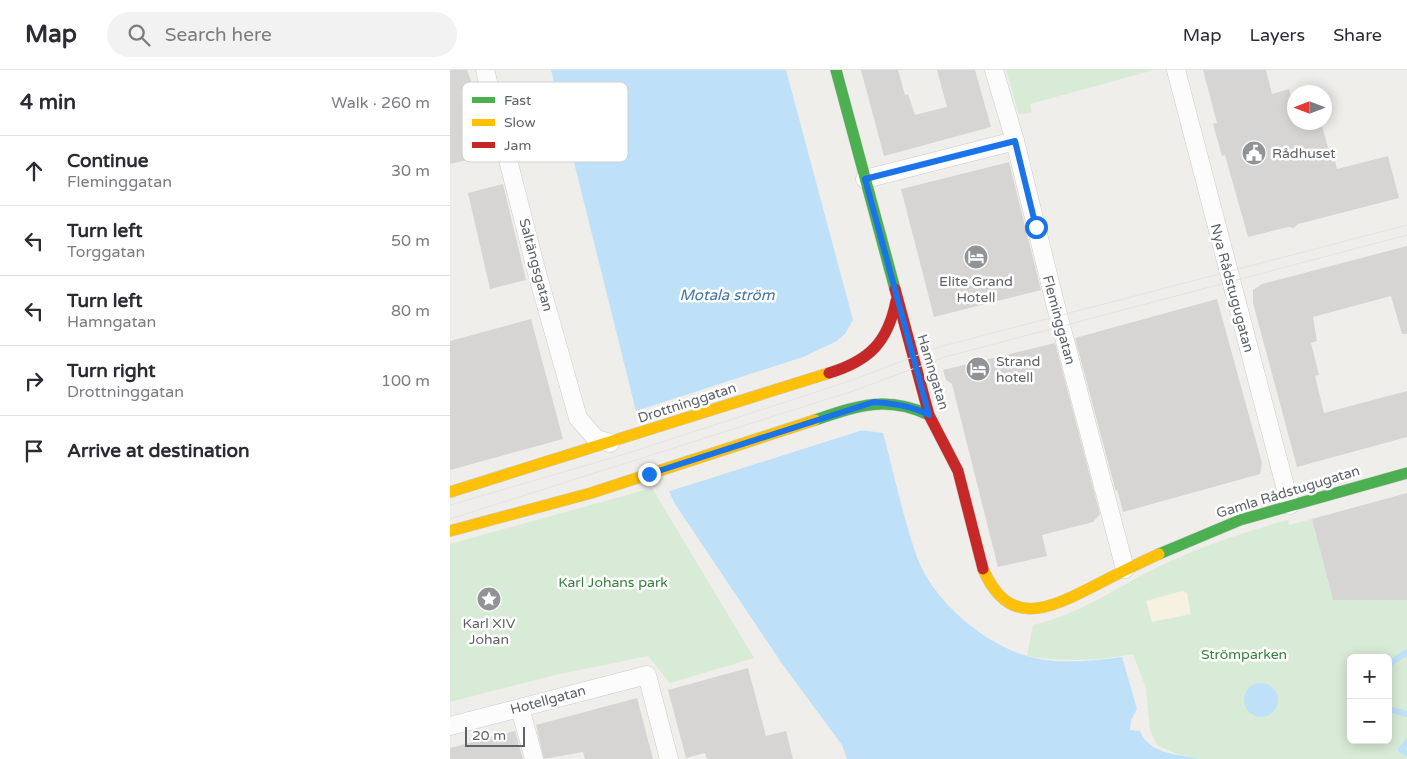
<!DOCTYPE html>
<meta charset="utf-8">
<style>
:root{--surface:#fff;--page:#f2f2f3;--text:#2b2b33;--muted:#7c7c81;--line:#e1e1e2}
body{margin:0;font-family:"Varela Round",sans-serif;background:var(--page);color:var(--text)}
.controls{position:absolute;right:15px;bottom:15px;display:grid;overflow:hidden;border-radius:8px;box-shadow:0 2px 12px #0003}
.controls button{width:45px;height:45px;display:grid;place-items:center;padding:0;border:0;border-bottom:1px solid var(--line);background:var(--surface);color:var(--text);font:25px sans-serif}
.compass{position:absolute;left:837px;top:15px;width:45px;height:45px;border-radius:50%;background:var(--surface);box-shadow:0 2px 12px #0003;rotate:270deg}
.scale{position:absolute;left:15px;bottom:12px;width:60px;box-sizing:border-box;padding-left:5px;border:2px solid #5f6368;border-top:0;font-size:14px;line-height:18px;white-space:nowrap;color:#5f6368;-webkit-text-stroke:4px #fff;paint-order:stroke}
.stop{position:absolute;width:15px;height:15px;margin:-11px;border:4px solid #1a73e8;border-radius:50%;background:#fff}
.stop.end{background:#1a73e8;border-color:#fff;box-shadow:0 1px 5px #0008}
.list{margin:0;padding:0;list-style:none}
h2{display:flex;justify-content:space-between;align-items:center;height:65px;margin:0;padding:0 20px;font-size:21px}
h2 small{font-size:16px;font-weight:400;color:var(--muted)}
.list li{display:grid;grid-template-columns:32px 1fr auto;gap:15px;align-items:center;box-sizing:border-box;height:70px;padding:0 20px;border-top:1px solid var(--line)}
.list b{display:block;font-size:19px;white-space:nowrap}
.list p{margin:0;font-size:16px;white-space:nowrap;color:var(--muted)}
.list em{font-size:16px;font-style:normal;color:var(--muted)}
.icon{flex:none;width:28px;height:28px;fill:none;stroke:currentColor;stroke-width:2;stroke-linecap:round;stroke-linejoin:round}
.map{position:relative;flex:none;width:957px;height:689px;overflow:hidden}
header{display:flex;align-items:center;gap:30px;box-sizing:border-box;height:70px;padding:0 25px;background:var(--surface);border-bottom:1px solid var(--line)}
header strong{font-size:24px}
nav{display:flex;gap:28px;margin-inline-start:auto;font-size:18px}
.search{width:350px;height:45px;background:var(--page);display:flex;align-items:center;gap:12px;box-sizing:border-box;padding:0 18px;border-radius:28px;color:var(--muted);font-size:19px}
main{display:flex}
aside{flex:1;background:var(--surface)}
.map>svg:first-child{display:block}
.green{fill:#d8ebd6;fill-rule:evenodd}
.sand{fill:#f6f1e1}
.water{fill:#bfe0f9}
.pier{fill:#efeeea}
.lines{fill:none;stroke-linecap:round;stroke-linejoin:round}
.stream{stroke:#bfe0f9;stroke-width:6}
.building{fill:#d6d5d3}
.street-casing{stroke:#cbcccc;stroke-width:19}
.fast-casing{stroke:#cacacb;stroke-width:12}
.slow-casing{stroke:#cacacb;stroke-width:12}
.jam-casing{stroke:#cacacb;stroke-width:12}
.street{stroke:#fdfcfc;stroke-width:18}
.fast{stroke:#4caf50;stroke-width:11}
.slow{stroke:#ffc107;stroke-width:11}
.jam{stroke:#c62828;stroke-width:11}
.tram{stroke:#e4e4e4;stroke-width:1}
.route{stroke:#1a73e8;stroke-width:6}
.labels{text-anchor:middle;dominant-baseline:central;stroke-width:5;stroke-linejoin:round;paint-order:stroke}
.poi-label{font-size:14px;fill:#5f6368;stroke:#fff;text-anchor:start}
.street-label{font-size:14px;fill:#5f6368;stroke:#fff}
.park-label{font-size:14px;fill:#348238;stroke:#fff}
.water-label{font-size:15px;font-style:italic;fill:#4174aa;stroke:#fff}
.key{fill:#fff;stroke:#cfd0d2;stroke-width:1}
.key-label{font-size:14px;fill:#5f6368}
</style>
<header>
<strong>Map</strong>
<div class="search"><svg class="icon" aria-label="search" viewBox="0 0 24 24"><circle cx="10" cy="10" r="6"/><path d="M15 15l6 6"/></svg>Search here</div>
<nav><a>Map</a><a>Layers</a><a>Share</a></nav>
</header>
<main>
<aside>
<h2>4 min<small>Walk · 260 m</small></h2>
<ul class="list">
<li><svg class="icon" aria-label="ahead" viewBox="0 0 24 24"><path d="M12 20V5M6 11l6-6 6 6"/></svg><div><b>Continue</b><p>Fleminggatan</p></div><em>30 m</em></li>
<li><svg class="icon" aria-label="left" viewBox="0 0 24 24"><path d="M17 20v-9H6M10 6l-5 5 5 5"/></svg><div><b>Turn left</b><p>Torggatan</p></div><em>50 m</em></li>
<li><svg class="icon" aria-label="left" viewBox="0 0 24 24"><path d="M17 20v-9H6M10 6l-5 5 5 5"/></svg><div><b>Turn left</b><p>Hamngatan</p></div><em>80 m</em></li>
<li><svg class="icon" aria-label="right" viewBox="0 0 24 24"><path d="M7 20v-9h11M14 6l5 5-5 5"/></svg><div><b>Turn right</b><p>Drottninggatan</p></div><em>100 m</em></li>
<li><svg class="icon" aria-label="arrive" viewBox="0 0 24 24"><path d="M6 21V4h12l-3 4 3 4H6"/></svg><div><b>Arrive at destination</b></div></li>
</ul>
</aside>
<div class="map">
<svg width="957" height="689" viewBox="0 0 957 689">
<rect width="100%" height="100%" fill="#efeeea"/>
<!-- green -->
<g class="green">
<polygon points="556,0 704,0 580,34 582,42 569,45"/>
<polygon points="202,418 304,588 220,613 198,586 105,605 0,632 0,474"/>
<path d="M862,449l21,81h74v159h-206l-24,-5 -20,-9 -7,-15 -4,-42 -13,-34c-36,7 -70,8 -106,2l6,-31c45,-10 83,-37 125,-58 41,-20 85,-35 130,-47l1,5zM901,588h37v82h-37z"/>
</g>
<!-- sand -->
<polygon class="sand" points="732,521 737,523 741,544 702,552 696,531"/>
<!-- water -->
<g class="water">
<path d="M101,0h235l67,250 -8,14 -13,11 28,85 23,3c11,41 20,84 34,124 16,44 66,86 110,99 30,9 64,5 95,1l15,52 -6,11 -1,10 10,1c9,24 39,23 61,28h-354l-5,-14 -59,-80 -108,-161 -24,-50 -15,-43z"/>
<circle cx="811" cy="630" r="17"/>
</g>
<!-- pier -->
<polygon class="pier" points="387,271 385,275 412,358 416,359 217,422 198,385 183,342 353,287"/>
<g class="lines">
<!-- stream -->
<g class="stream">
<polyline points="938,595 957,582"/>
<polyline points="938,639 957,644"/>
<polyline points="957,672 951,680 957,683"/>
</g>
</g>
<!-- building -->
<g class="building">
<polygon points="0,0 17,0 28,30 42,84 0,94"/>
<polygon points="411,0 448,0 455,25 458,24 465,45 497,37 487,0 525,0 541,57 434,86"/>
<polygon points="753,0 816,0 822,24 839,19 841,27 844,26 844,52 871,52 882,92 885,91 887,99 938,86 949,128 848,154 844,158 838,157 798,167 775,85 772,86 763,54 767,53"/>
<polygon points="559,92 591,220 484,247 451,119"/>
<polygon points="53,114 76,210 40,219 18,123"/>
<polygon points="957,176 957,264 952,264 941,226 863,247 867,271 861,273 869,305 865,306 874,343 957,321 957,367 847,397 803,233 803,220 812,214"/>
<polygon points="767,229 812,393 810,404 673,442 667,419 666,422 625,268"/>
<polygon points="81,249 113,369 0,400 0,271"/>
<polygon points="605,273 650,444 643,452 592,465 597,486 548,497 502,314 496,310 493,300"/>
<polygon points="957,423 957,530 883,530 862,449"/>
<polygon points="298,598 316,666 336,661 343,689 257,689 255,683 236,688 218,620"/>
<polygon points="187,628 203,689 135,689 133,682 94,689 86,655"/>
<polygon points="65,661 73,689 0,689 0,678"/>
</g>
<g class="lines">
<defs>
<g id="street">
<polyline points="35,0 87,203 128,348 146,369 160,373"/>
<polyline points="544,0 565,71 604,229 675,499"/>
<polyline points="726,0 840,435"/>
<polyline points="415,109 565,71"/>
<polyline points="70,638 84,689"/>
<polyline points="0,656 197,605 219,689"/>
</g>
<g id="fast">
<polyline points="386,0 445,219"/>
<path d="M365,350c42,-14 71,-25 114,-5"/>
<polyline points="709,484 790,450 957,403"/>
</g>
<g id="slow">
<polyline points="0,422 379,303"/>
<polyline points="0,461 141,423 365,350"/>
<path d="M533,499c26,60 66,40 111,17 21,-11 43,-22 65,-32"/>
</g>
<g id="jam">
<polyline points="445,219 479,345 508,401 533,499"/>
<path d="M379,303c40,-12 59,-31 67,-72"/>
</g>
</defs>
<!-- street casing -->
<use href="#street" class="street-casing"/>
<!-- fast casing -->
<use href="#fast" class="fast-casing"/>
<!-- slow casing -->
<use href="#slow" class="slow-casing"/>
<!-- jam casing -->
<use href="#jam" class="jam-casing"/>
<!-- street -->
<use href="#street" class="street"/>
<!-- fast -->
<use href="#fast" class="fast"/>
<!-- slow -->
<use href="#slow" class="slow"/>
<!-- jam -->
<use href="#jam" class="jam"/>
<!-- tram -->
<g class="tram">
<polyline points="0,435 175,384 400,311 489,277 957,155"/>
<polyline points="0,449 403,321 495,287 957,165"/>
</g>
</g>
<g class="lines">
<!-- route -->
<path class="route" d="M199,404l225,-72c20,2 36,3 55,13l-64,-236 150,-38 21,86"/>
</g>
<!-- icons -->
<defs>
<symbol id="civic-disc" viewBox="-11 -11 22 22"><circle r="9.5" fill="#919496" stroke="#fff"/><path d="M-.6-6.5H3V-4.5H.6V-3L4-1V1h2V6H-6V1h2V-1L-.6-3ZM-1.2 2.5V6h2.4V2.5Z" fill="#fff"/></symbol>
<symbol id="hotel-disc" viewBox="-11 -11 22 22"><circle r="9.5" fill="#919496" stroke="#fff"/><path d="M-6-4.5h1.5V1H6V5H4.5V3h-9V5H-6ZM-4 0a1.8 1.8 0 1 1 3.6 0ZM.5 0V-2.5h3Q6-2.5 6 0Z" fill="#fff"/></symbol>
<symbol id="sight-disc" viewBox="-11 -11 22 22"><circle r="9.5" fill="#919496" stroke="#fff"/><path d="M0-6L1.8-2.2L6-1.7L2.9 1.2L3.7 5.4L0 3.3L-3.7 5.4L-2.9 1.2L-6-1.7L-1.8-2.2Z" fill="#fff"/></symbol>
</defs>
<g fill-rule="evenodd">
<use href="#civic-disc" x="790" y="69" width="28" height="28"/>
<use href="#hotel-disc" x="512" y="173" width="28" height="28"/>
<use href="#hotel-disc" x="514" y="285" width="28" height="28"/>
<use href="#sight-disc" x="25" y="515" width="28" height="28"/>
</g>
<g class="labels">
<!-- poi labels -->
<g class="poi-label">
<text x="822" y="83">Rådhuset</text>
<text x="526" y="211" text-anchor="middle">Elite Grand<tspan x="526" dy="16">Hotell</tspan></text>
<text x="546" y="291">Strand<tspan x="546" dy="16">hotell</tspan></text>
<text x="39" y="553" text-anchor="middle">Karl XIV<tspan x="39" dy="16">Johan</tspan></text>
</g>
<!-- street labels -->
<g class="street-label">
<text transform="translate(86 195) rotate(75)">Saltängsgatan</text>
<text transform="translate(782 218) rotate(75)">Nya Rådstugugatan</text>
<text transform="translate(609 250) rotate(75)">Fleminggatan</text>
<text transform="translate(483 302) rotate(73)">Hamngatan</text>
<text transform="translate(237 333) rotate(-18)">Drottninggatan</text>
<text transform="translate(838 422) rotate(-17)">Gamla Rådstugugatan</text>
<text transform="translate(98 630) rotate(-15)">Hotellgatan</text>
</g>
<!-- park labels -->
<g class="park-label">
<text x="163" y="512">Karl Johans park</text>
<text x="794" y="584">Strömparken</text>
</g>
<!-- water labels -->
<g class="water-label">
<text x="277" y="225">Motala ström</text>
</g>
</g>
<!-- legend -->
<rect x="12" y="12" width="166" height="80" rx="8" class="key"/>
<rect x="22" y="27" width="23" height="6" fill="#4caf50"/>
<rect x="22" y="49" width="23" height="7" fill="#ffc107"/>
<rect x="22" y="72" width="23" height="6" fill="#c62828"/>
<g class="key-label">
<text x="54" y="35">Fast</text>
<text x="54" y="57">Slow</text>
<text x="54" y="80">Jam</text>
</g>
</svg>
<div class="controls">
<button>+</button>
<button>−</button>
</div>
<svg class="compass" viewBox="-18 -18 36 36"><path d="M0-13l5 13h-10z" fill="#e53935"/><path d="M0 13l5-13h-10z" fill="#7c7c81"/></svg>
<div class="scale">20 m</div>
<div class="stop" style="left:586px;top:157px"></div>
<div class="stop end" style="left:199px;top:404px"></div>
</div>
</main>
